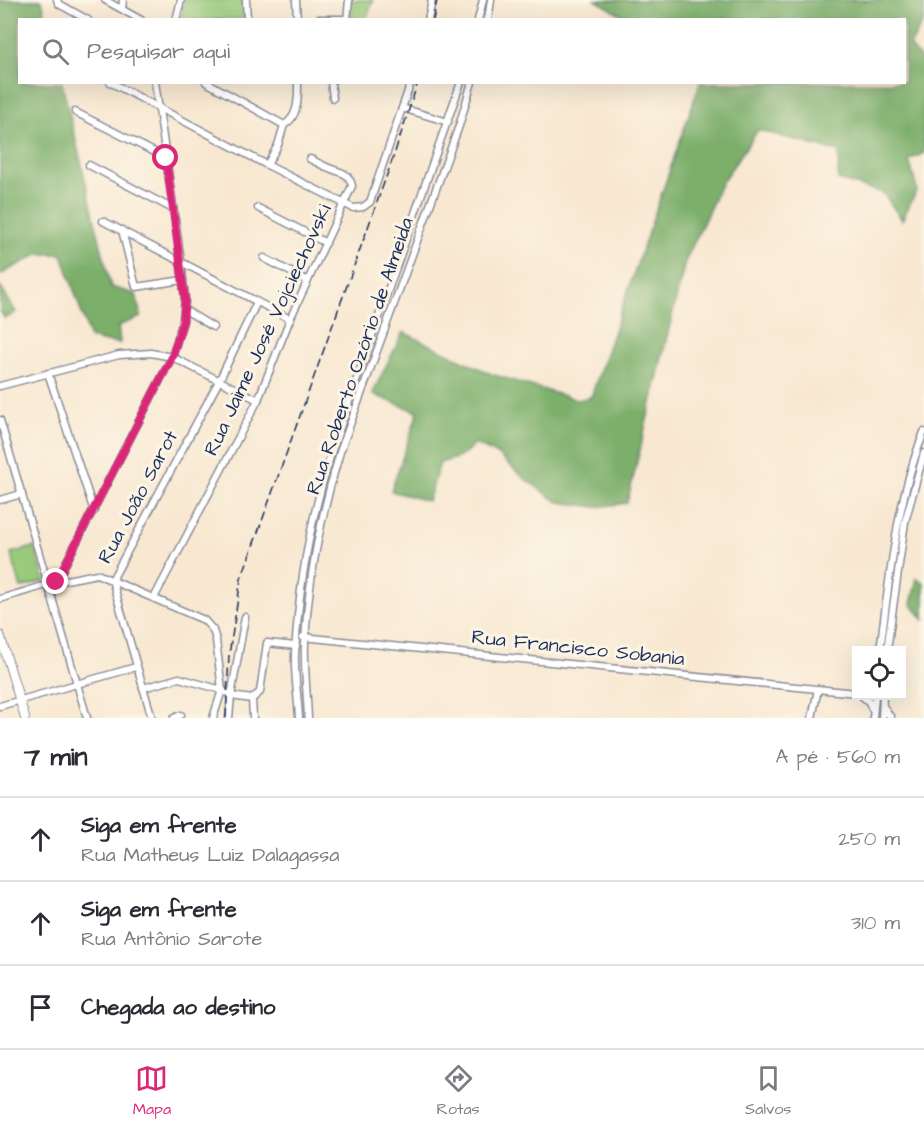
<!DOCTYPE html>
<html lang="pt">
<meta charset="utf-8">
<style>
:root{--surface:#fff;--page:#f2f2f3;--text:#2b2b33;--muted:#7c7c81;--line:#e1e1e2;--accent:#db2777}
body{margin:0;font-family:"Architects Daughter",sans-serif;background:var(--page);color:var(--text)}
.controls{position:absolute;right:18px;bottom:18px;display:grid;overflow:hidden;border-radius:0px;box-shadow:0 6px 24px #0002}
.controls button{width:54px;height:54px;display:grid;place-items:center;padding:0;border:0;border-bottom:2px solid var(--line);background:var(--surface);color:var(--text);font:30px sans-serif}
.stop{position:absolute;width:18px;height:18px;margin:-14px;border:4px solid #db2777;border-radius:50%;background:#fff}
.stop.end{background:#db2777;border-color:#fff;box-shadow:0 2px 6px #0008}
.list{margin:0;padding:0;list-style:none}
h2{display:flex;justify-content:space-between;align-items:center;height:78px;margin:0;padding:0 24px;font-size:26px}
h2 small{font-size:20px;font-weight:400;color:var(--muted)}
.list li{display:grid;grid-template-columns:39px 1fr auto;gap:18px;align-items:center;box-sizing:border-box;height:84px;padding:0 24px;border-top:2px solid var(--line)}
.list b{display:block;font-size:22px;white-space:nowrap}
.list p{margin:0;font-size:20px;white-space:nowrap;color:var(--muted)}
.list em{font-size:20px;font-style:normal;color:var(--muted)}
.icon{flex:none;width:33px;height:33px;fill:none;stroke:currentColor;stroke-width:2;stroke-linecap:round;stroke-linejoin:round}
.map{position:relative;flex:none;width:924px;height:718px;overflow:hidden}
.search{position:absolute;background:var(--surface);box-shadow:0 6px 24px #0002;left:18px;right:18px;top:18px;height:66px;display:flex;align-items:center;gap:15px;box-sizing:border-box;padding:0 21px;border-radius:0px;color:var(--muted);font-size:22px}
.sheet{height:330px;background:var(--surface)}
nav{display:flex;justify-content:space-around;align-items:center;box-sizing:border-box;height:84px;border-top:2px solid var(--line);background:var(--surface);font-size:16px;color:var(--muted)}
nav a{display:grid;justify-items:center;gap:3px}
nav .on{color:var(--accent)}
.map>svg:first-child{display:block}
.green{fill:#9acb7b;stroke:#5a7d6c;stroke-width:1.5}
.forest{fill:#7baf6b;stroke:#4b6f64;stroke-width:1.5}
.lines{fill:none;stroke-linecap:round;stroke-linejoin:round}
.minor-casing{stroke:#8a8c98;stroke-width:9}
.major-casing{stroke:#8a8c98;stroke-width:10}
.minor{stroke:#fff;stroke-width:6}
.major{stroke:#fff;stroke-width:8}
.rail{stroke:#1b2f5e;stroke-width:1.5;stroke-dasharray:9 4.5;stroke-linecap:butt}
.route{stroke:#db2777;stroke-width:8}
.labels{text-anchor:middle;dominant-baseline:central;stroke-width:6;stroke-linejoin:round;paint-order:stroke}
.street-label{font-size:20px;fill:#1b2f5e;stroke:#fcf5e5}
</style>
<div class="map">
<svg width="924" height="718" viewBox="0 0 924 718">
<rect width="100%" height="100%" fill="#fcf5e5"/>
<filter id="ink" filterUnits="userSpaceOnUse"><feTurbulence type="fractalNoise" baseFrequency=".0167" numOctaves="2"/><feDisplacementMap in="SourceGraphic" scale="12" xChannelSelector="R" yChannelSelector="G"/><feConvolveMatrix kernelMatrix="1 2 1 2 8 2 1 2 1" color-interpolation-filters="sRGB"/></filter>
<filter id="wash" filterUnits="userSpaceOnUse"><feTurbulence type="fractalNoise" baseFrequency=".008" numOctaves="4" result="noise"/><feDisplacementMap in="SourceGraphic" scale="24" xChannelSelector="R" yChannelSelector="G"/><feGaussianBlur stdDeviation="1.35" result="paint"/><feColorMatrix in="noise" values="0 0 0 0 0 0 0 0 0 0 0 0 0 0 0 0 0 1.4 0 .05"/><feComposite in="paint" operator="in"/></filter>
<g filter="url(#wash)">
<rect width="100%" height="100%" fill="#f8e8d1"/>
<!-- green -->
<g class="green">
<polygon points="184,0 244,0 245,15 242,19 179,20"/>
<polygon points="352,0 373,0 366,19 351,19"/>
<polygon points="35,547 45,581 21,588 11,553"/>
</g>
<!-- forest -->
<g class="forest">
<polygon points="0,0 42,0 46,19 20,20 20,82 62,83 111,287 136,294 141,317 118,326 120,343 106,342 90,338 62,254 38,254 0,275"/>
<polygon points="595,0 924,0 924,20 910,46 924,62 924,153 909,160 917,190 902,220 883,193 838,180 839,152 758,130 722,182 685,262 627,503 596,507 558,502 525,479 497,454 475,444 460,457 440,463 428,501 391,491 418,412 372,394 403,332 491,374 578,400 591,397 700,83 904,82 904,20 629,19"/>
<polygon points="0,286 16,312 5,319 0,311"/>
<polygon points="917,578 924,583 924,620 911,604"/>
</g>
</g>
<g filter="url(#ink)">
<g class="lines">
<defs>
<g id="minor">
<polyline points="57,0 59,4 88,20"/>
<polyline points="105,0 141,20"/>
<polyline points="246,0 247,20"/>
<polyline points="296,0 297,20"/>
<polyline points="122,9 123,0"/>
<polyline points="318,19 347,19"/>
<polyline points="176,20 181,0"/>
<polyline points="347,20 349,0"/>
<polyline points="428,20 432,0"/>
<polyline points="478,20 483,0"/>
<polyline points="488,20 491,0"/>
<polyline points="110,82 267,165 353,208 363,207 370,202 411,82"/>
<polyline points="206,82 284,125"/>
<polyline points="331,82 333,98"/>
<polyline points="402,108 448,122"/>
<polyline points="75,112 166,158"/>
<path d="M284,125c15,-8 14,-28 14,-43"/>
<polyline points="89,165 173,209"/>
<polyline points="267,165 278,145 284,125"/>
<polyline points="258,208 326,243"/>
<polyline points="103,221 290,319"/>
<polyline points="122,230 136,287 183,280"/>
<polyline points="264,258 308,281"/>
<polyline points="185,310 213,327"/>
<polyline points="48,373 94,511"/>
<polyline points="0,386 119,355 151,353 172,357 258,400"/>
<polyline points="0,420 87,718"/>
<polyline points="0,500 22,494"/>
<polyline points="56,582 172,357 183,321 185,299 181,261 155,82"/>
<path d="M154,598l104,-198 32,-81 62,-133c-3,-14 -11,-13 -23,-18 -6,-2 -12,-6 -19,-9"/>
<polyline points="0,599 56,582 97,574 204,620 213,630 216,640 222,690 213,718"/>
<polyline points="303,637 856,693"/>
<path d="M880,650c10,-74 16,-148 44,-218"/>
<polyline points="887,650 905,522 924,453"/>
<polyline points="143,688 179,678 222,690 231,696 252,699 260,692 267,643 296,646"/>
<polyline points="862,696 869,702 872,709"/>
<polyline points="252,699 253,718"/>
<polyline points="0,706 136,667"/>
<polyline points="883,706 891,718"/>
<polyline points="152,718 112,580 219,381 257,302"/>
<polyline points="174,718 181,715"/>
<polyline points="229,718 231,696 245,617"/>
<path d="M299,718c-1,-21 -5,-43 -4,-65 4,-70 16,-137 37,-203l129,-368"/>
<path d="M308,718c-1,-25 -4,-50 -3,-74 3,-66 16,-129 35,-192l119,-326 13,-44"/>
<polyline points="812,718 818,689"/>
<polyline points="873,718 875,696"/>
<polyline points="882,718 883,696"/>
</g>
<polyline id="major" points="0,635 25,718"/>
</defs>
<!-- minor casing -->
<use href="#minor" class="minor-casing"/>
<!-- major casing -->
<use href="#major" class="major-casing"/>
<!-- minor -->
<use href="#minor" class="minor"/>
<!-- major -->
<use href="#major" class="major"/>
<!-- rail -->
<g class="rail">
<polyline points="433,20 437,0"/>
<polyline points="226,718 229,655 241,579 393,158 418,82"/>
</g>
</g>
</g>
<g class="lines" filter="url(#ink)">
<!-- route -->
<polyline class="route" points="56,582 172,357 183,321 185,299 166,158"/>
</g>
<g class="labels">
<!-- street labels -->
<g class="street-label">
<text transform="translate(268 330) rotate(-65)">Rua Jaime José Vojciechovski</text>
<text transform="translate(360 356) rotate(-71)">Rua Roberto Ozório de Almeida</text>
<text transform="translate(138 497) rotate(-62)">Rua João Sarot</text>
<text transform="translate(578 648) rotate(6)">Rua Francisco Sobania</text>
</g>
</g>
</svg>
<div class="controls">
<button><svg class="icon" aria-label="locate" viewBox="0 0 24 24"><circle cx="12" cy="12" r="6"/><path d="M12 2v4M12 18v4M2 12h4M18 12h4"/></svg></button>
</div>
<div class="stop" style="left:166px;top:158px"></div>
<div class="stop end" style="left:56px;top:582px"></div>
<div class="search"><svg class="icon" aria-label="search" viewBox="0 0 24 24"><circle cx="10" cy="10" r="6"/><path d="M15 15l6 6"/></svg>Pesquisar aqui</div>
</div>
<section class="sheet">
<h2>7 min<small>A pé · 560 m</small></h2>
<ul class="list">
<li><svg class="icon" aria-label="ahead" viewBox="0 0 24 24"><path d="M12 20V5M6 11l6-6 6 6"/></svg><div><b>Siga em frente</b><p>Rua Matheus Luiz Dalagassa</p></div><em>250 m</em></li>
<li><svg class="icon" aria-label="ahead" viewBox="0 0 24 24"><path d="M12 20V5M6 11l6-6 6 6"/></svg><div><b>Siga em frente</b><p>Rua Antônio Sarote</p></div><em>310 m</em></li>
<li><svg class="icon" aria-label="arrive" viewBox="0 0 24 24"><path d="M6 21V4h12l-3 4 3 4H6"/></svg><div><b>Chegada ao destino</b></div></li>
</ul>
</section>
<nav>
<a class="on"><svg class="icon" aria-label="map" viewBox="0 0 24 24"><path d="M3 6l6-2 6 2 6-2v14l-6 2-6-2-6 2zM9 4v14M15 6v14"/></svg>Mapa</a>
<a><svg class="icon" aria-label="directions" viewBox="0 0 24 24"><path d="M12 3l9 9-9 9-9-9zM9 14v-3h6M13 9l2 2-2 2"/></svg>Rotas</a>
<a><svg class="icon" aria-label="saved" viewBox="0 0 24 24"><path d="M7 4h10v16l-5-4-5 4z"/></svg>Salvos</a>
</nav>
